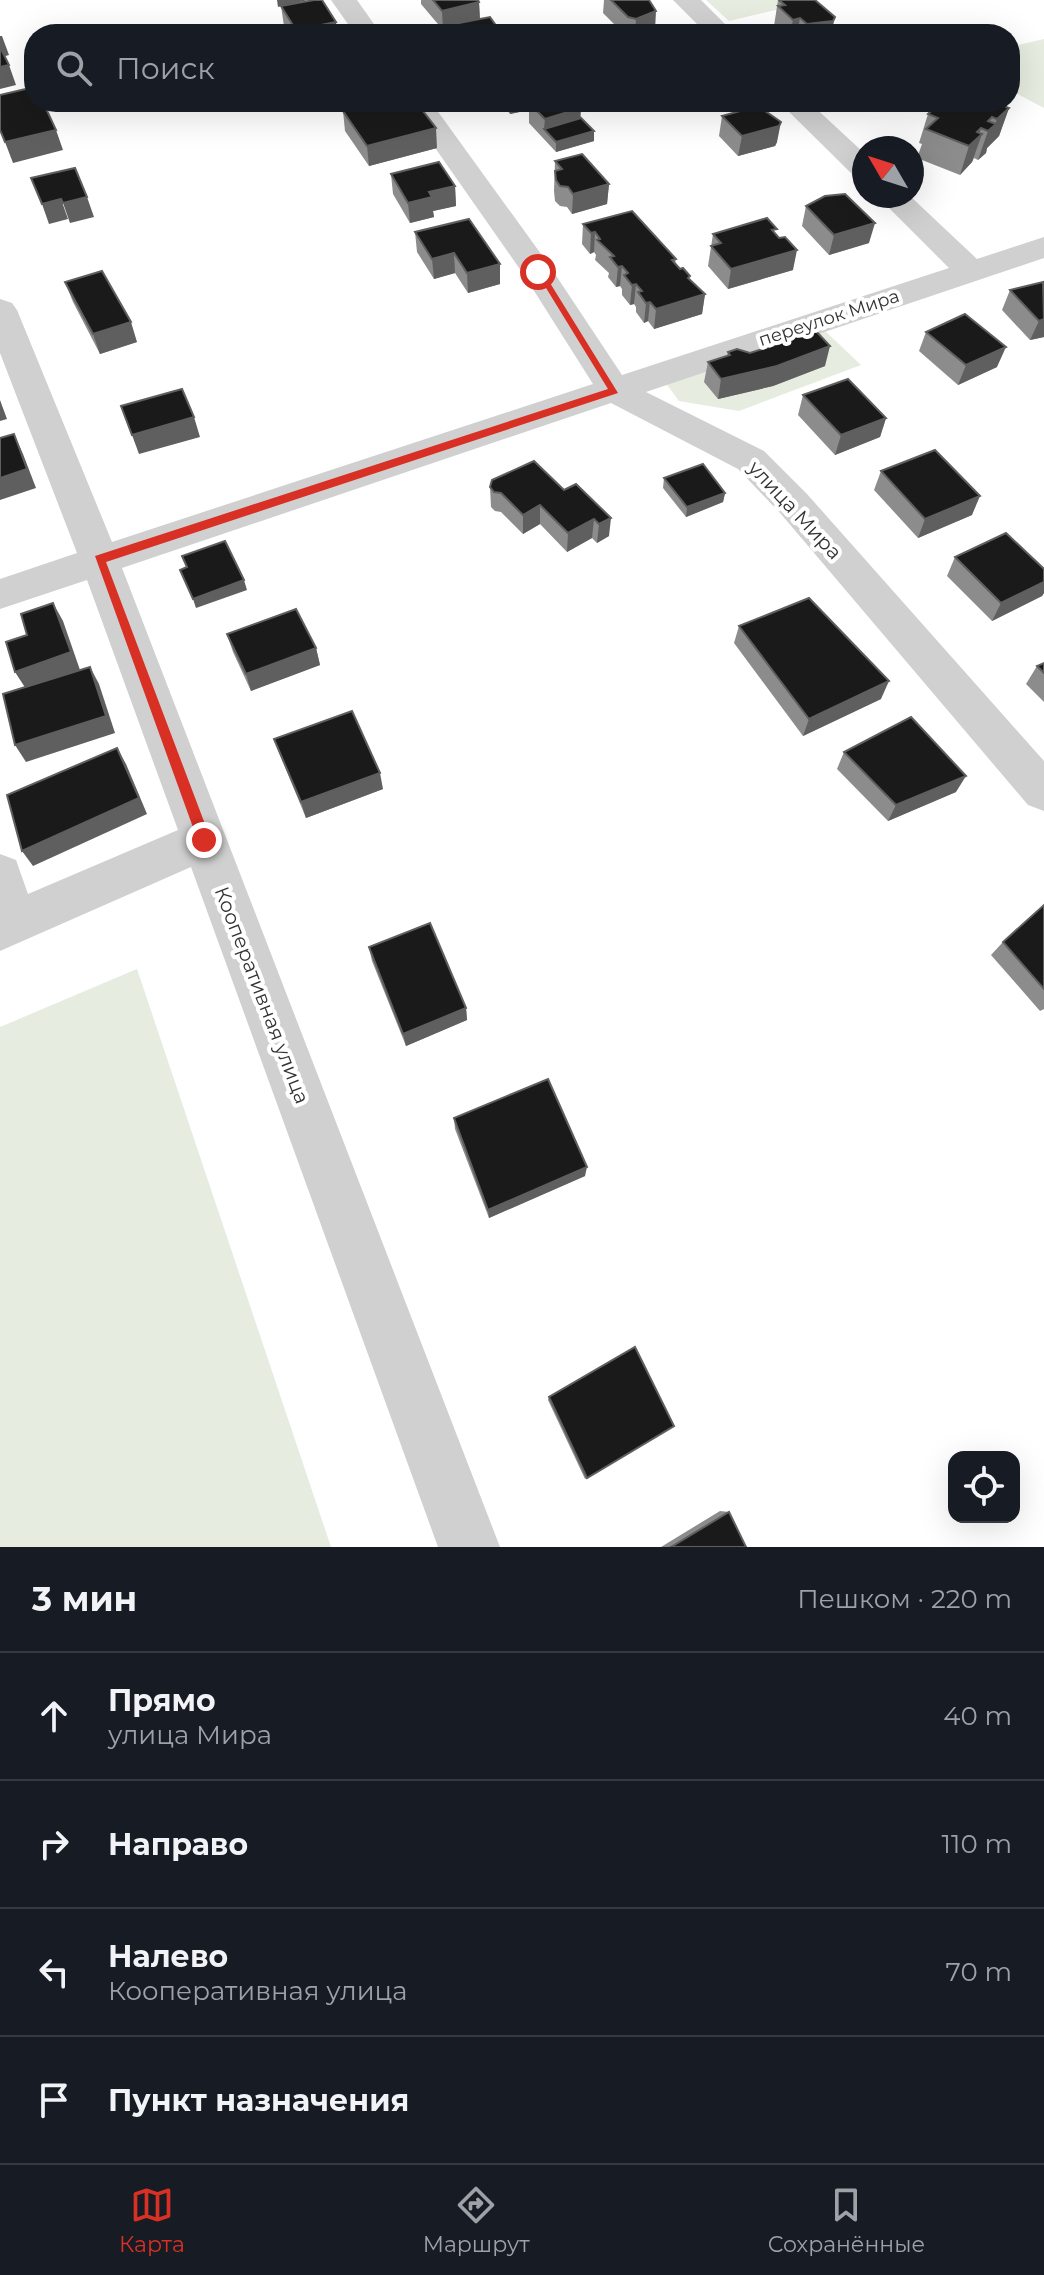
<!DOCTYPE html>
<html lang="ru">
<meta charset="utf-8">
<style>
:root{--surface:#171b24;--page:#242831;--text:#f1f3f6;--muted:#9ea1a6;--line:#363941;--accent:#d93025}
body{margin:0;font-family:Montserrat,sans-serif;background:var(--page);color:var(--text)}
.controls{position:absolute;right:24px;bottom:24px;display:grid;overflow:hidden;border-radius:16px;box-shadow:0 8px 32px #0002}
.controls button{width:72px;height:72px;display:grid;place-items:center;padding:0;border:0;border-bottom:2px solid var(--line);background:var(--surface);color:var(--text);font:40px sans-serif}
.compass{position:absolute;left:852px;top:136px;width:72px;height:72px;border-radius:50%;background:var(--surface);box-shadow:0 8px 32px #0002;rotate:309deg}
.stop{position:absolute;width:24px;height:24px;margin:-18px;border:6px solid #d93025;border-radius:50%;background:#fff}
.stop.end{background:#d93025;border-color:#fff;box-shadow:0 2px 8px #0008}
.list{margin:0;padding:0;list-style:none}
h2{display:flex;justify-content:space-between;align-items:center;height:104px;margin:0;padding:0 32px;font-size:34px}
h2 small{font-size:26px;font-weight:400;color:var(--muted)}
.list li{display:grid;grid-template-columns:52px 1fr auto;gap:24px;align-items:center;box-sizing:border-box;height:128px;padding:0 32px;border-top:2px solid var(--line)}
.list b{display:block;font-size:30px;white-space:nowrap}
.list p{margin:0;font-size:26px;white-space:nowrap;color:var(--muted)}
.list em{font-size:26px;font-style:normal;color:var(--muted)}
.icon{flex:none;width:44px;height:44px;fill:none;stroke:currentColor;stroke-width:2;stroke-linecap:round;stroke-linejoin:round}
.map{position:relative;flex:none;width:1044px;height:1547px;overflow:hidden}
.search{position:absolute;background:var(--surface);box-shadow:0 8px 32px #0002;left:24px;right:24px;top:24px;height:88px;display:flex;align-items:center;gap:20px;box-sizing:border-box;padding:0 28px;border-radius:32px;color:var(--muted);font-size:30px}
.sheet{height:616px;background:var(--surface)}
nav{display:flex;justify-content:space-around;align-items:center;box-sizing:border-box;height:112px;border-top:2px solid var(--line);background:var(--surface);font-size:22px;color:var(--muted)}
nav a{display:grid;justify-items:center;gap:4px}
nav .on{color:var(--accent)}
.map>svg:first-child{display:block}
.green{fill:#e6ecdf}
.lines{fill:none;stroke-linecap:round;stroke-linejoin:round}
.minor{fill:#d0d0d0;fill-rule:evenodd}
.wall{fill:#8c8c8c}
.shaded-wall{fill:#5f5f5f}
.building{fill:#1a1a1a;stroke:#5f5f5f;stroke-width:2}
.route{fill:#d93025}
.labels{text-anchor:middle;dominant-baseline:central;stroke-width:8;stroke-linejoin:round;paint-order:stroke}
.far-street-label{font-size:18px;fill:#333;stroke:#fff}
.street-label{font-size:20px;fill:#333;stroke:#fff}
</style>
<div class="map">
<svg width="1044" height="1547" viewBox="0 0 1044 1547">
<rect width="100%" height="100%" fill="#fff"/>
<!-- green -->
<g class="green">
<polygon points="706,0 817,0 729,21"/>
<polygon points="1044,39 1044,108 1010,90 1010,47"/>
<polygon points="823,329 861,365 739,411 679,401 662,378"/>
<polygon points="137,969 331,1547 0,1547 0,1027"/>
</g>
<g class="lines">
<!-- minor -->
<g class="minor">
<polygon points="331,0 357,0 381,34 355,34"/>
<polygon points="673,0 701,0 735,34 707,34"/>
<polygon points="403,102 431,102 549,265 622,375 949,268 877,196 910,196 977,259 1044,237 1044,258 646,392 764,451 807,494 1044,761 1044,811 1028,805 781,514 738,469 611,403 122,568 500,1547 438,1547 191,867 0,951 0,854 16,860 28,894 178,830 87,580 0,609 0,579 77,553 0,353 0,299 12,303 17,310 112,542 593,384 524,275"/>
<polygon points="779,102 809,102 864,153 864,178 853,175"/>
</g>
</g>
<!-- wall -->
<g class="wall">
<polygon points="421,0 478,0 479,2 480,19 502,34 455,34 454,28 443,30 421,4"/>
<polygon points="604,0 649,0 655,27 680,34 624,34 603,13"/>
<polygon points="778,0 815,0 831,34 783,34 774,26"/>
<polygon points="281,6 336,22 337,34 289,34 284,26"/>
<polygon points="500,102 575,102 581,118 594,131 594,141 556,152 529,123 529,110 510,114"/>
<polygon points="695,102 736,102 735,104 705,112"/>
<polygon points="1009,108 999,136 987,148 986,153 978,160 974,158 972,162 960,175 917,158 922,144 919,143 928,114"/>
<polygon points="343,111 437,148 369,166 345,131"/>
<polygon points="722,116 777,142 775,146 738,156 719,136"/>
<polygon points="555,161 609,184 607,204 572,214 567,207 560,206 555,201 554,191"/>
<polygon points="391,174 455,186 456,206 433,211 434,217 410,223 393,194"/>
<polygon points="806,206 869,243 829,255 802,226"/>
<polygon points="469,219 500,284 468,293 455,273 434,279 417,252 415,232"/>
<polygon points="583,224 676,259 675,263 690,280 705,294 702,314 654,329 648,321 644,323 636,312 636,307 634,304 630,305 622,295 622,289 620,286 616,287 608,277 609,273 595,260 596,255 594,252 590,254 582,244"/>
<polygon points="713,234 776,235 793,270 728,289 708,266"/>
<polygon points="65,282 137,342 100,354 73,302"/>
<polygon points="1043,282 1044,337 1030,340 1002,310 1010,290"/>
<polygon points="926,332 997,367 958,385 919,351"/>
<polygon points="780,336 825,366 773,386 718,399 704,382 708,362 727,356 728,352 750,353 775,345 776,342 779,341"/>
<polygon points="803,395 886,418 880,437 835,455 798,415"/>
<polygon points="881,471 972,515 918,538 874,490"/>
<polygon points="664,478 725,493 723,502 686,517 663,488"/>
<polygon points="576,484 609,536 597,543 592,538 567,552 540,524 523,534 501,512 495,511 491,507 490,487 564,490"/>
<polygon points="955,557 1044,569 1044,593 1042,596 992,621 947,576"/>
<polygon points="739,626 881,699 803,736 734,643"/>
<polygon points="227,634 316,648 320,665 251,691 233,652"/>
<polygon points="1044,663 1044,702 1026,684 1037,666"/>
<polygon points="274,739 383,789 306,818 280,755"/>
<polygon points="844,752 956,792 888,821 837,769"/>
<polygon points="1044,905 1044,1009 1040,1011 991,955 1003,942"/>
<polygon points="369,947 466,1008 467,1020 406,1046 372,961"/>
<polygon points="454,1118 585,1176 489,1218 455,1129"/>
<polygon points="549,1397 674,1426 585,1479 548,1400"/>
<polygon points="720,1511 729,1512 746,1547 661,1547"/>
</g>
<!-- shaded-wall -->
<g class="shaded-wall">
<polygon points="277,0 308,0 278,7"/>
<polygon points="479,2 480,22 454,24 454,28 443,30 442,11"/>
<polygon points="656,11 655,30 635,34 636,19"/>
<polygon points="835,17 831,34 805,34 807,24"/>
<polygon points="800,18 797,34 790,34 793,20"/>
<polygon points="336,22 337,34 296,34 296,30"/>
<polygon points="0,36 2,36 9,55 2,57 0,51"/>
<polygon points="9,65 16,85 0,89 0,67"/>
<polygon points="510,102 549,102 529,103 529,110 510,114"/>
<polygon points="706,102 736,102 735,104 705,112"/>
<polygon points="581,108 580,128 544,129 545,119"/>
<polygon points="1009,108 999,136 987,148 986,153 978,160 988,131 995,124 997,119"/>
<polygon points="781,122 777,142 775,146 738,156 742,136"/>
<polygon points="436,128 437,148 369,166 367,146"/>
<polygon points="981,128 978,138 982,134 972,162 960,175 969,146 977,132"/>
<polygon points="56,130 63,150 13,163 5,142"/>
<polygon points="594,131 594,141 556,152 556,142"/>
<polygon points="609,184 607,204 572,214 573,194"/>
<polygon points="455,186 456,206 433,211 434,217 410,223 408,203 429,192"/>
<polygon points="87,197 94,217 70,223 63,203"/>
<polygon points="61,199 68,219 49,224 42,204"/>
<polygon points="875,223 869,243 829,255 834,235"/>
<polygon points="595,232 594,252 590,254 591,233"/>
<polygon points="797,250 793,270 728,289 731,269"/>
<polygon points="454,253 455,273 434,279 432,259"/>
<polygon points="500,264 500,284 468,293 467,273"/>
<polygon points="622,266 620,286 616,287 618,267"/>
<polygon points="636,284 634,304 630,305 632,285"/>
<polygon points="705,294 702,314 654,329 656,309"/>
<polygon points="650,302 648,321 644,323 646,303"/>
<polygon points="1044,319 1044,337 1030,340 1039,321"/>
<polygon points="131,322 137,342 100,354 93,334"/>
<polygon points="830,346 825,366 773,386 718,399 721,379"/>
<polygon points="1006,347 997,367 958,385 966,365"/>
<polygon points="0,400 7,419 0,421"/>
<polygon points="194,417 200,437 139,454 132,435"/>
<polygon points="886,418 880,437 835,455 841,435"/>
<polygon points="14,434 23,454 36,488 0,500 0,478"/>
<polygon points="725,493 723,502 686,517 687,507"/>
<polygon points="980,496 972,515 918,538 925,519"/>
<polygon points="540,505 540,524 523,534 523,515"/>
<polygon points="611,518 609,536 597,543 599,524"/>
<polygon points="594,519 592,538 567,552 568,533"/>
<polygon points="244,580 247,590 196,608 193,599"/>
<polygon points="1044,582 1044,593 1042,596 992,621 1001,603"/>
<polygon points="53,603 63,621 80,670 26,689 15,672"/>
<polygon points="316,648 320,665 251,691 246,674"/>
<polygon points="90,667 99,684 115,733 26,762 15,745"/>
<polygon points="889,681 881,699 803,736 809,719"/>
<polygon points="117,748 126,764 147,814 33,866 22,851"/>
<polygon points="380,773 383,789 306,818 301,802"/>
<polygon points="966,776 956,792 888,821 896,805"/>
<polygon points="466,1008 467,1020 406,1046 403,1034"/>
<polygon points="587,1167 585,1176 489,1218 488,1210"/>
</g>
<!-- building -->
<g class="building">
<polygon points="314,0 322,0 336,22 296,30 281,6"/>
<polygon points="433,0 478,0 479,2 442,11"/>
<polygon points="611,0 649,0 656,11 636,19 628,17"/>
<polygon points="779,0 815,0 835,17 833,21 807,24 800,18 793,20 778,6 785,5"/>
<polygon points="490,17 502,34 461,34 454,24"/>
<polygon points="667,26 674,33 679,32 680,34 639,34 638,32 640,29"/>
<polygon points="848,30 852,34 831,34"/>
<polygon points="0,47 9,65 0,67"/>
<polygon points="34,87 34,102 43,102 56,130 5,142 0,130 0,95"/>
<polygon points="379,102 416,102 436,128 367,146 343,111"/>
<polygon points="533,102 575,102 581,108 545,119 529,103"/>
<polygon points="941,102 994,102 1009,108 997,119 992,117 988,121 996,124 988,131 981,128 977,132 982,134 969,146 926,129 938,118 928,114"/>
<polygon points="758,106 781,122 779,126 742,136 722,116"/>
<polygon points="581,118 594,131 556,142 544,129"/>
<polygon points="582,154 609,184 573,194 568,187 560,186 556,180 555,171 562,169 555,161"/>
<polygon points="439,162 455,186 429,192 432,197 408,203 391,174"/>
<polygon points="75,168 87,197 63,203 61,199 42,204 31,178"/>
<polygon points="845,194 875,223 834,235 806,206 825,196"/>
<polygon points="632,211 676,259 672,260 680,269 683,268 690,276 688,278 705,294 656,309 650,302 646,303 638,292 642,291 636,284 632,285 624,275 628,273 622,266 618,267 610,257 614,256 597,240 600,239 595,232 591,233 583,224"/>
<polygon points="767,218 777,229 772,230 779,238 785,237 797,250 731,269 711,246 721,243 713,234"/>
<polygon points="469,219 500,264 467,273 454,253 432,259 415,232"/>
<polygon points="102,271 131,322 93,334 65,282"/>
<polygon points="1043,282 1044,319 1039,321 1010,290"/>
<polygon points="965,314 1006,347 966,365 926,332"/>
<polygon points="815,330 830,346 777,366 721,379 708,362 730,355 728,352 737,349 750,353 778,344 776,342 784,339 780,336"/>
<polygon points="848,379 886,418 841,435 803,395"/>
<polygon points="182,389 194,417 132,435 121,406"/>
<polygon points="14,434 27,469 0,478 0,438"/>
<polygon points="935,450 980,496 925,519 881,471"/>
<polygon points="534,461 564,490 576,484 611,518 599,524 594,519 568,533 540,505 523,515 501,493 494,492 490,487 492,480"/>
<polygon points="703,464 725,493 687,507 664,478"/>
<polygon points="1006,533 1044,569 1044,582 1001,603 955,557"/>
<polygon points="225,541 244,580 193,599 180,570 187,567 182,556"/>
<polygon points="809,598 889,681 809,719 739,626"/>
<polygon points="53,603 71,652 15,672 6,642 27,635 21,614"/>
<polygon points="296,609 316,648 246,674 227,634"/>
<polygon points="1044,663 1044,673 1037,666"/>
<polygon points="90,667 106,716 15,745 3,694"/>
<polygon points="352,711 380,773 301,802 274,739"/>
<polygon points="911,717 966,776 896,805 844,752"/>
<polygon points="117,748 139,798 22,851 7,795"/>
<polygon points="1044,905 1044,989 1003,942"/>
<polygon points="430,923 466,1008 403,1034 369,947"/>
<polygon points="548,1079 587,1167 488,1210 454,1118"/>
<polygon points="635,1347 674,1426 587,1478 549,1397"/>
<polygon points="729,1512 746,1547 671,1547"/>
</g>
<!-- route -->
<polygon class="route" points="535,270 542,270 618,393 106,562 211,840 209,844 199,844 95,556 608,389"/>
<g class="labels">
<!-- far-street labels -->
<g class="far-street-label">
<text transform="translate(829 318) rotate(-18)">переулок Мира</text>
</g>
<!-- street labels -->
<g class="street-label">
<text transform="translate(795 510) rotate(47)">улица Мира</text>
<text transform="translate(262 995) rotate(69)">Кооперативная улица</text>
</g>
</g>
</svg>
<div class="controls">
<button><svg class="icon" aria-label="locate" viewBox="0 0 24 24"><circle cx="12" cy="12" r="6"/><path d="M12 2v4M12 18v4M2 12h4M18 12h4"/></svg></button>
</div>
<svg class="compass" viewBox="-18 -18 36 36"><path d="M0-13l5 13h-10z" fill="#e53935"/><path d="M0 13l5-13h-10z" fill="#9ea1a6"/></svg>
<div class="stop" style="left:538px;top:272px"></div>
<div class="stop end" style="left:204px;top:840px"></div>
<div class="search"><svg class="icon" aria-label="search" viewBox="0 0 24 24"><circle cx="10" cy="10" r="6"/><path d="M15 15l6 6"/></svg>Поиск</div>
</div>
<section class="sheet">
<h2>3 мин<small>Пешком · 220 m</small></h2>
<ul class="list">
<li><svg class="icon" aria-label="ahead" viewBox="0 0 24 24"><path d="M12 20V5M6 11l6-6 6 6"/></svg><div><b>Прямо</b><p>улица Мира</p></div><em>40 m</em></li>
<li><svg class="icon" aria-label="right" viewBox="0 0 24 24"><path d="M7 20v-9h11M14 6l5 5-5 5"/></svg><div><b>Направо</b></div><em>110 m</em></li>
<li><svg class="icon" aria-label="left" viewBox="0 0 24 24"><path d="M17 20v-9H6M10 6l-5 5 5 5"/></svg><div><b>Налево</b><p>Кооперативная улица</p></div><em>70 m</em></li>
<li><svg class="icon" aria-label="arrive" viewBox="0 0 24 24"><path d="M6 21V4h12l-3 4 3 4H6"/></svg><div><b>Пункт назначения</b></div></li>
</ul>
</section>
<nav>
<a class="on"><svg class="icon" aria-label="map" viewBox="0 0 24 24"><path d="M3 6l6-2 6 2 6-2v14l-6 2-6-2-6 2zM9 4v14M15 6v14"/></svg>Карта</a>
<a><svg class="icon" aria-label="directions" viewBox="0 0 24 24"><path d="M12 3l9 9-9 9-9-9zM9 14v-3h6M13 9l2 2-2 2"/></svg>Маршрут</a>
<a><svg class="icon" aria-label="saved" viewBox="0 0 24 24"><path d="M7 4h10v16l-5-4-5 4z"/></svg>Сохранённые</a>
</nav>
